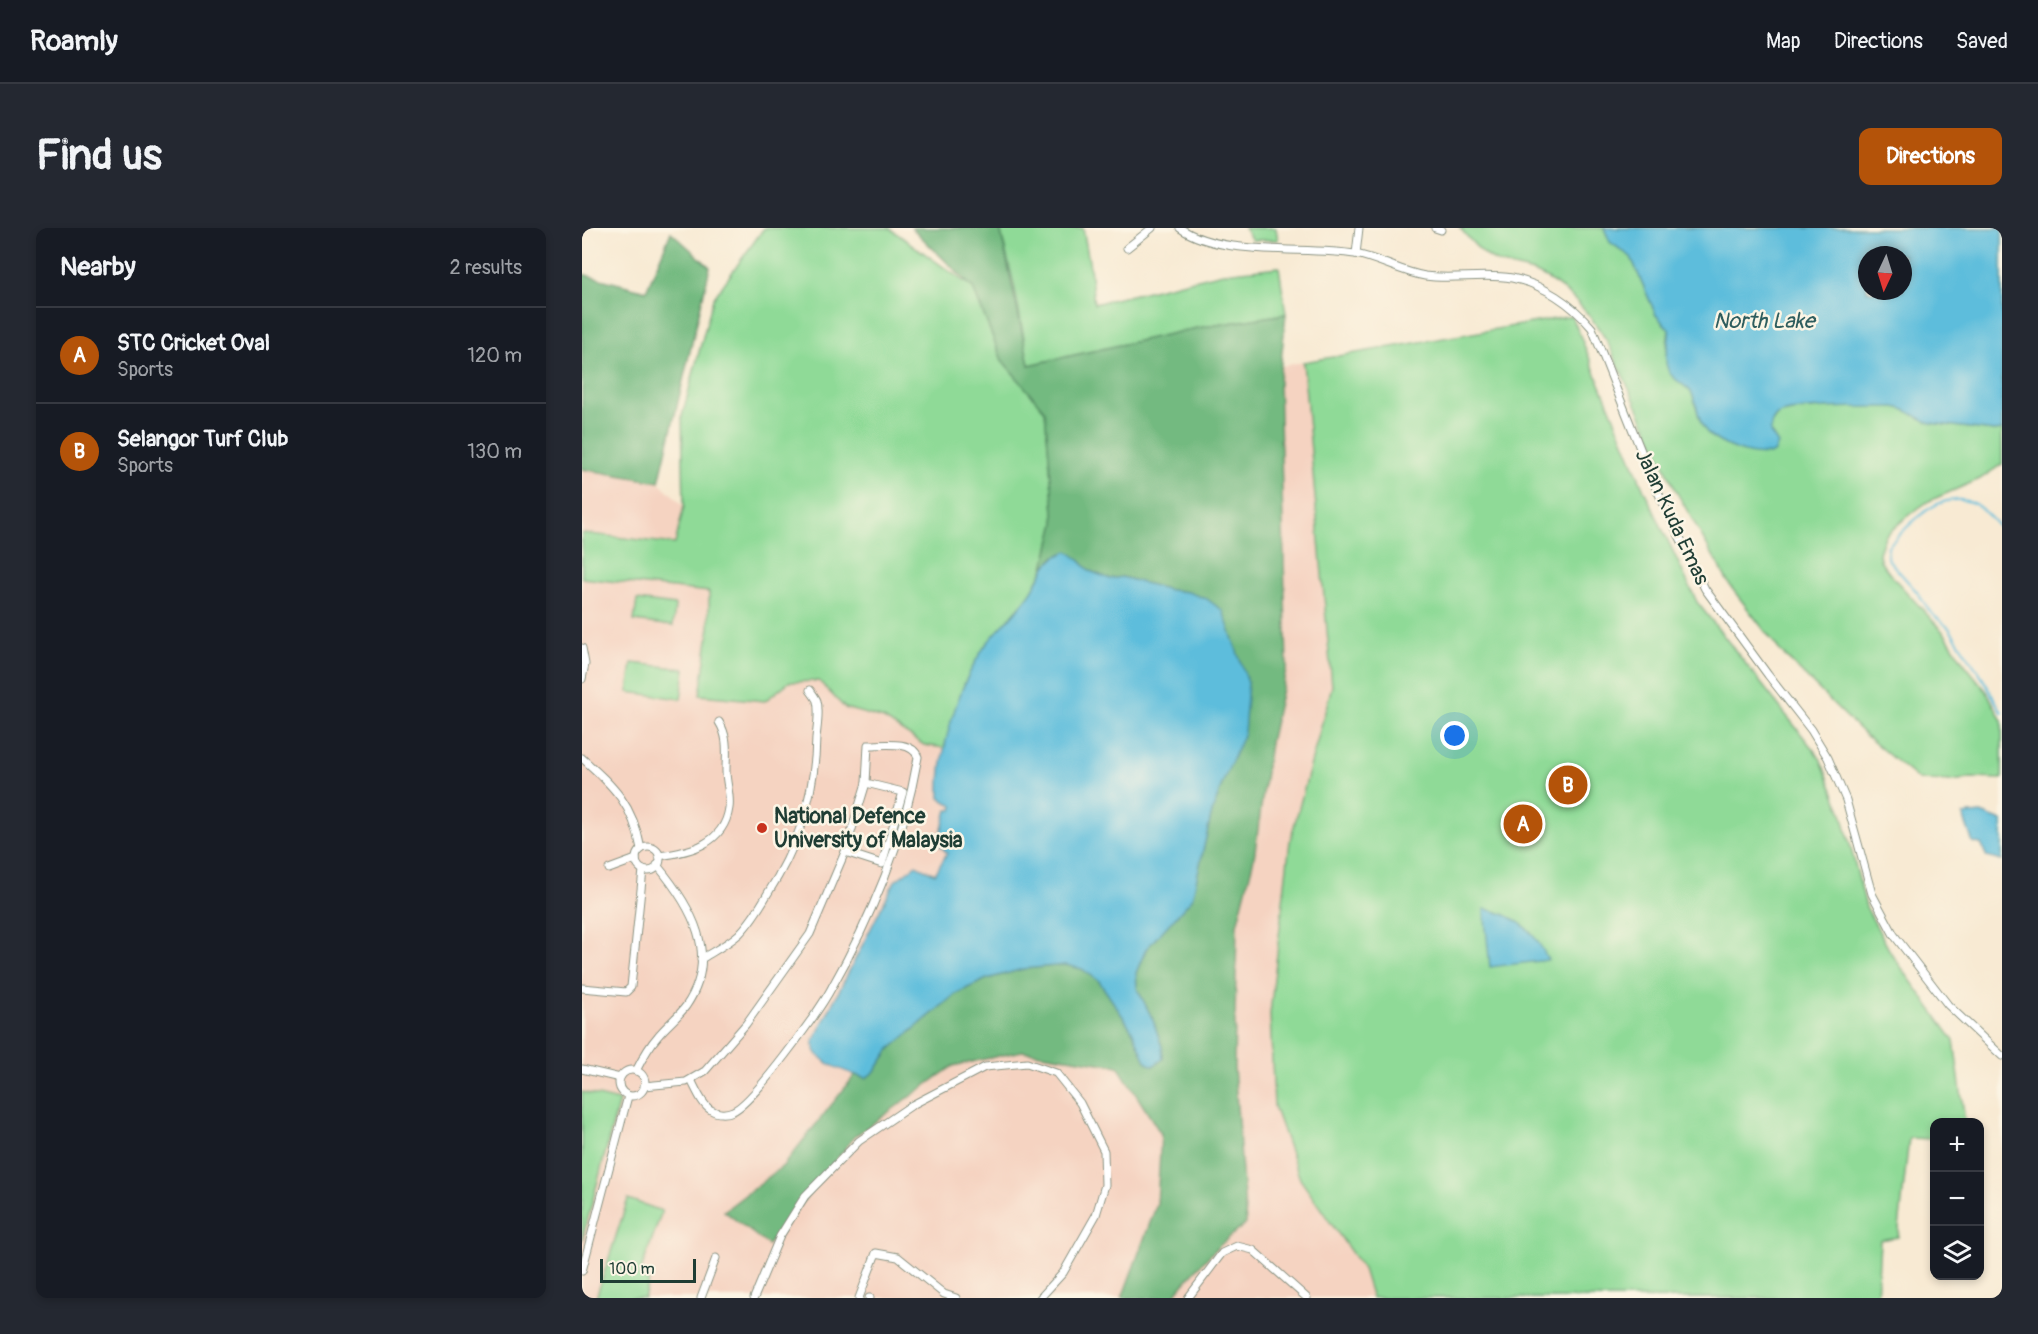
<!DOCTYPE html>
<meta charset="utf-8">
<style>
:root{--surface:#171b24;--page:#242831;--text:#f1f3f6;--muted:#9ea1a6;--line:#363941;--accent:#b45309}
body{margin:0;font-family:Pangolin,sans-serif;background:var(--page);color:var(--text)}
.controls{position:absolute;right:18px;bottom:18px;display:grid;overflow:hidden;border-radius:12px;box-shadow:0 3px 9px #0003}
.controls button{width:54px;height:54px;display:grid;place-items:center;padding:0;border:0;border-bottom:2px solid var(--line);background:var(--surface);color:var(--text);font:30px sans-serif}
.compass{position:absolute;left:1276px;top:18px;width:54px;height:54px;border-radius:50%;background:var(--surface);box-shadow:0 3px 9px #0003;rotate:184deg}
.scale{position:absolute;left:18px;bottom:15px;width:96px;box-sizing:border-box;padding-left:6px;border:3px solid #1f3d34;border-top:0;font-size:16px;line-height:21px;white-space:nowrap;color:#1f3d34;-webkit-text-stroke:4px #fcf5e5;paint-order:stroke}
.you{position:absolute;left:873px;top:508px;width:21px;height:21px;margin:-15px;border:4px solid #fff;border-radius:50%;background:#1a73e8;box-shadow:0 0 0 9px #1a73e833}
.badge{display:grid;place-items:center;width:39px;height:39px;border-radius:50%;background:var(--accent);color:#fff;font-size:20px;font-weight:700}
.pin{position:absolute;translate:-50% -50%;border:3px solid #fff;box-shadow:0 2px 6px #0006}
.list{margin:0;padding:0;list-style:none}
h2{display:flex;justify-content:space-between;align-items:center;height:78px;margin:0;padding:0 24px;font-size:26px}
h2 small{font-size:20px;font-weight:400;color:var(--muted)}
.list li{display:grid;grid-template-columns:39px 1fr auto;gap:18px;align-items:center;box-sizing:border-box;height:96px;padding:0 24px;border-top:2px solid var(--line)}
.list b{display:block;font-size:22px;white-space:nowrap}
.list p{margin:0;font-size:20px;white-space:nowrap;color:var(--muted)}
.list em{font-size:20px;font-style:normal;color:var(--muted)}
.icon{flex:none;width:33px;height:33px;fill:none;stroke:currentColor;stroke-width:2;stroke-linecap:round;stroke-linejoin:round}
.map{position:relative;flex:none;width:1420px;height:1070px;overflow:hidden;border-radius:12px}
header{display:flex;align-items:center;gap:36px;box-sizing:border-box;height:84px;padding:0 30px;background:var(--surface);border-bottom:2px solid var(--line)}
header strong{font-size:28px}
nav{display:flex;gap:33px;margin-inline-start:auto;font-size:21px}
.intro{display:flex;align-items:center;justify-content:space-between;box-sizing:border-box;height:144px;padding:0 36px}
h1{margin:0;font-size:42px}
.button{padding:15px 27px;border-radius:12px;background:var(--accent);color:#fff;font-size:21px;font-weight:700}
main{display:flex;gap:36px;padding:0 36px}
aside{flex:1;background:var(--surface);border-radius:12px;box-shadow:0 3px 9px #0003}
.map>svg:first-child{display:block}
.built{fill:#f5d3c1}
.green{fill:#8fda97;stroke:#578c66;stroke-width:1.5}
.forest{fill:#73ba80;stroke:#497c5a;stroke-width:1.5}
.water{fill:#5dbddc;stroke:#3e7d88;stroke-width:1.5;fill-rule:evenodd}
.lines{fill:none;stroke-linecap:round;stroke-linejoin:round}
.stream{stroke:#5dbddc;stroke-width:2}
.minor-casing{stroke:#8c9484;stroke-width:9}
.minor{stroke:#fff;stroke-width:7}
.poi-dot{fill:#c8321e;stroke:#fcf5e5;stroke-width:2}
.labels{text-anchor:middle;dominant-baseline:central;stroke-width:5;stroke-linejoin:round;paint-order:stroke}
.street-label{font-size:21px;fill:#1f3d34;stroke:#fcf5e5}
.poi-label{font-size:21px;font-weight:bold;fill:#1f3d34;stroke:#fcf5e5;text-anchor:start}
.water-label{font-size:22px;font-style:italic;fill:#2e5d5e;stroke:#fcf5e5}
</style>
<header>
<strong>Roamly</strong>
<nav><a>Map</a><a>Directions</a><a>Saved</a></nav>
</header>
<div class="intro"><h1>Find us</h1><a class="button">Directions</a></div>
<main>
<aside>
<h2>Nearby<small>2 results</small></h2>
<ul class="list">
<li><span class="badge">A</span><div><b>STC Cricket Oval</b><p>Sports</p></div><em>120 m</em></li>
<li><span class="badge">B</span><div><b>Selangor Turf Club</b><p>Sports</p></div><em>130 m</em></li>
</ul>
</aside>
<div class="map">
<svg width="1420" height="1070" viewBox="0 0 1420 1070">
<rect width="100%" height="100%" fill="#fcf5e5"/>
<filter id="ink" filterUnits="userSpaceOnUse"><feTurbulence type="fractalNoise" baseFrequency=".0167" numOctaves="2"/><feDisplacementMap in="SourceGraphic" scale="12" xChannelSelector="R" yChannelSelector="G"/><feConvolveMatrix kernelMatrix="1 2 1 2 8 2 1 2 1" color-interpolation-filters="sRGB"/></filter>
<filter id="wash" filterUnits="userSpaceOnUse"><feTurbulence type="fractalNoise" baseFrequency=".008" numOctaves="4" result="noise"/><feDisplacementMap in="SourceGraphic" scale="24" xChannelSelector="R" yChannelSelector="G"/><feGaussianBlur stdDeviation="1.35" result="paint"/><feColorMatrix in="noise" values="0 0 0 0 0 0 0 0 0 0 0 0 0 0 0 0 0 1.4 0 .05"/><feComposite in="paint" operator="in"/></filter>
<g filter="url(#wash)">
<rect width="100%" height="100%" fill="#f8ead3"/>
<!-- built -->
<polygon class="built" points="721,134 750,458 708,613 718,951 781,1041 790,1070 0,1070 0,236 77,254 102,278 93,316 127,364 127,404 183,473 207,454 238,453 263,480 302,491 342,517 362,520 357,550 371,578 365,625 245,833 264,844 284,850 473,328 462,340 473,295 463,183"/>
<!-- green -->
<g class="green">
<polygon points="182,0 307,0 391,60 420,132 463,183 473,295 462,340 448,367 403,418 383,454 362,520 342,517 302,491 263,480 237,453 207,454 183,473 118,467 127,404 127,364 0,350 0,305 93,316 102,278 100,188 131,71"/>
<polygon points="418,0 501,0 508,39 512,76 641,45 697,39 704,86 615,100 447,137 432,57"/>
<polygon points="662,0 694,0 696,12 670,12"/>
<path d="M878,0h144l6,14 21,15 25,58 13,14 -3,24 27,42 7,25 8,13 7,4 61,4 -6,-9 1,-9 7,-9c22,-6 103,-11 125,-6 10,3 18,12 28,15l63,8 8,-1v34l-22,15 -51,22 -19,13 -25,22 -6,17 1,7 9,13 56,61 18,28 24,30 15,29v58l-30,-1 -20,3 -33,-1 -54,-45 -84,-83 -50,-65 -55,-96 -69,-150c-17,-27 -40,-54 -69,-67 -13,-6 -28,-6 -41,-12 -14,-6 -27,-22 -37,-34z"/>
<polygon points="990,88 1062,262 1115,374 1238,530 1260,585 1284,679 1309,725 1372,813 1383,894 1352,894 1352,911 1327,910 1316,1009 1298,1012 1295,1070 790,1070 781,1041 718,951 692,878 688,786 708,613 750,458 721,134"/>
<polygon points="55,372 93,377 91,398 52,393"/>
<polygon points="50,435 103,441 99,471 46,464"/>
<polygon points="0,864 37,873 0,1013"/>
<polygon points="46,971 80,983 57,1048 67,1053 62,1070 14,1070"/>
</g>
<!-- forest -->
<g class="forest">
<path d="M330,0h88l29,137 168,-37 89,-14 -7,67 8,285 -17,77 -16,115 -17,67 -3,142 12,157c-29,21 -52,46 -74,74h-50l35,-94 4,-70 -43,-68 -96,-15 -69,15 -98,70 -87,109 -44,-34 59,-45 72,-91 11,3 9,-7 15,-22 67,-56 30,-14 36,-10 43,-4 16,4 17,12 33,49 15,33 6,3 10,-7 -1,-12 -9,-27 -16,-32 -1,-15 10,-24 46,-50 19,-83 11,-32 -34,-192 -18,-2 -48,-13 -12,2 -20,-8 -13,-13 -22,-2 -11,12 11,-45 -10,-112 -43,-51 -29,-72z"/>
<polygon points="89,4 128,39 77,254 0,241 0,46 64,63"/>
</g>
<!-- water -->
<g class="water">
<path d="M1022,0h398v202l-8,1 -63,-8c-13,-4 -22,-14 -36,-16 -20,0 -106,-1 -118,8 -6,4 -6,11 -7,17l8,12 -4,9c-20,6 -60,-8 -71,-26 -6,-10 -5,-24 -12,-35 -6,-8 -19,-12 -23,-22 -6,-14 3,-28 1,-41l-13,-14 -25,-58 -21,-15zM1285,27h36v36h-36z"/>
<path d="M486,323l9,7 13,13 20,8 12,-2 48,13 18,2 19,7 16,12 25,72 -4,50 -22,51 -11,32 -19,83 -46,50 -10,24 1,15 16,32 9,27 1,12 -10,7 -6,-3 -15,-33 -33,-49 -17,-12 -16,-4 -43,4 -36,10 -30,14 -67,56 -15,22 -9,7c-14,-4 -43,-13 -50,-26 -1,0 -2,-9 -3,-10l82,-161 21,-16 19,9 12,-21 -9,-10 9,-33h5l1,-4 -13,-8c-2,-47 18,-112 45,-152 13,-18 32,-33 45,-52 13,-19 13,-34 38,-43z"/>
<polygon points="1399,585 1420,593 1420,633 1405,629 1399,616 1391,615 1381,587"/>
<path d="M902,681c32,5 51,22 64,51l-58,7z"/>
</g>
<g class="lines">
<!-- stream -->
<path class="stream" d="M1420,302c-8,-8 -18,-21 -27,-26 -36,-17 -64,20 -87,42l-1,12 30,34 14,21 18,15 36,54 17,31"/>
</g>
</g>
<g filter="url(#ink)">
<g class="lines">
<defs>
<g id="minor">
<path d="M598,0c40,29 125,18 175,26 23,4 46,18 70,22 28,4 59,-3 87,2 31,6 60,26 80,50l63,158 50,103 63,86 43,55 17,28 18,42 26,94 22,41 54,70 54,51"/>
<polyline points="853,0 859,2"/>
<polyline points="545,20 570,0"/>
<polyline points="774,26 777,0"/>
<polyline points="0,420 3,436 0,451"/>
<path d="M0,530c32,29 51,46 59,91"/>
<circle cx="66" cy="631" r="12"/>
<polyline points="263,624 300,636 321,564 284,555"/>
<path d="M77,628c31,-4 65,-12 70,-48 2,-12 -3,-25 -3,-37 0,-18 3,-33 -7,-49"/>
<polyline points="27,641 54,631"/>
<path d="M119,731c13,-8 27,-15 38,-25 12,-12 21,-27 29,-41 31,-48 47,-98 48,-155 1,-11 4,-26 1,-37 -1,-3 -5,-8 -7,-11"/>
<polyline points="0,760 44,764 49,759 61,642"/>
<polyline points="0,841 38,850"/>
<circle cx="50" cy="855" r="13"/>
<path d="M54,843c6,-12 13,-25 22,-35 8,-10 20,-19 28,-30 35,-51 5,-100 -29,-141"/>
<path d="M62,858l42,-4 19,-11 41,-47 64,-90 35,-82 21,-69 2,-38c15,0 44,-5 50,12 -7,40 -18,81 -33,119 -15,38 -33,76 -53,111 -12,23 -79,116 -99,124 -6,3 -16,3 -22,-1 -9,-5 -15,-21 -20,-30"/>
<polyline points="0,1043 46,868"/>
<polyline points="119,1070 134,1030"/>
<polyline points="172,1070 198,1008 223,968 277,913 330,877 403,839 445,835 474,845 498,875 522,923 523,957 514,987 481,1045 458,1070"/>
<polyline points="277,1070 294,1025 316,1029 362,1066 374,1070"/>
<polyline points="287,1070 288,1070"/>
<polyline points="606,1070 640,1025 655,1018 671,1022 725,1070"/>
</g>
</defs>
<!-- minor casing -->
<use href="#minor" class="minor-casing"/>
<!-- minor -->
<use href="#minor" class="minor"/>
</g>
</g>
<!-- markers -->
<circle class="poi-dot" cx="180" cy="600" r="6"/>
<g class="labels">
<!-- street labels -->
<g class="street-label">
<text transform="translate(1090 289) rotate(65)">Jalan Kuda Emas</text>
</g>
<!-- poi labels -->
<g class="poi-label">
<text x="192" y="588">National Defence<tspan x="192" dy="24">University of Malaysia</tspan></text>
</g>
<!-- water labels -->
<g class="water-label">
<text x="1182" y="93">North Lake</text>
</g>
</g>
</svg>
<div class="controls">
<button>+</button>
<button>−</button>
<button><svg class="icon" aria-label="layers" viewBox="0 0 24 24"><path d="M12 4l9 5-9 5-9-5zM3 14l9 5 9-5"/></svg></button>
</div>
<svg class="compass" viewBox="-18 -18 36 36"><path d="M0-13l5 13h-10z" fill="#e53935"/><path d="M0 13l5-13h-10z" fill="#9ea1a6"/></svg>
<div class="scale">100 m</div>
<div class="you"></div>
<div class="pin badge" style="left:941px;top:596px">A</div>
<div class="pin badge" style="left:986px;top:557px">B</div>
</div>
</main>
